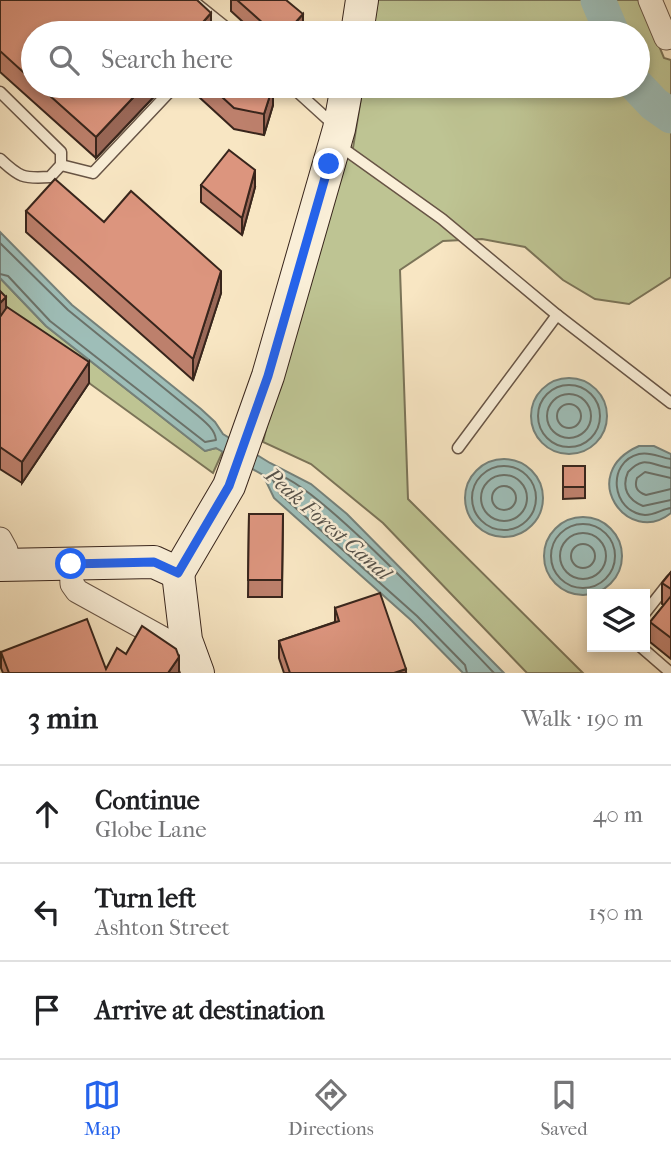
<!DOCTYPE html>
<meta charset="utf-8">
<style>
:root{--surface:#fff;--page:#f6f6f6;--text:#202124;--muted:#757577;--line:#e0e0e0;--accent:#2563eb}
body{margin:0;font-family:"IM FELL French Canon",serif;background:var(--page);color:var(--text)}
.controls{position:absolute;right:21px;bottom:21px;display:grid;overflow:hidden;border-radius:0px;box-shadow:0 4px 10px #0003}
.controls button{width:63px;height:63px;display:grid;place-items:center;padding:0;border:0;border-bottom:2px solid var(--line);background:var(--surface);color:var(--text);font:35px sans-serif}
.stop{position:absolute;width:21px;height:21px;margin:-16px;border:5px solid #2563eb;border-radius:50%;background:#fff}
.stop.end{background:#2563eb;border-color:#fff;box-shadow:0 2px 7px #0008}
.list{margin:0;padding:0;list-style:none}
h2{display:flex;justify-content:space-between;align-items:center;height:91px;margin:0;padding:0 28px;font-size:30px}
h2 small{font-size:23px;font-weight:400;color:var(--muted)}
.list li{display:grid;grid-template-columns:46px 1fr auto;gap:21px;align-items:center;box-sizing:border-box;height:98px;padding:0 28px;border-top:2px solid var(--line)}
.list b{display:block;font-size:26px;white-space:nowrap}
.list p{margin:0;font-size:23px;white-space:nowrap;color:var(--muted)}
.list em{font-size:23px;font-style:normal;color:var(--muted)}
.icon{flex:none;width:38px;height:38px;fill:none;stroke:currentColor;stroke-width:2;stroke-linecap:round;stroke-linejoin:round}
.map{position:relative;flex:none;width:671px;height:673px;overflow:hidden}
.search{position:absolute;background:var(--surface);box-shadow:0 4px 10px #0003;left:21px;right:21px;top:21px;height:77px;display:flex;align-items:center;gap:18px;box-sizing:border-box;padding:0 24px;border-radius:38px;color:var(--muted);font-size:26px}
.sheet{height:385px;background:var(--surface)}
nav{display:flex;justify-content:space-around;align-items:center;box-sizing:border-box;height:98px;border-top:2px solid var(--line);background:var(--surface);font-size:19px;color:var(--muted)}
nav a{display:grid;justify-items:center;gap:4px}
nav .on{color:var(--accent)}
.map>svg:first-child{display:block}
.green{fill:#bec493;stroke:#7b7458;stroke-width:2}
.water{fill:#9ebeb8;stroke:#75817a;stroke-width:2}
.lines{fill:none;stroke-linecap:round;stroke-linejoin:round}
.shore{stroke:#6b726a;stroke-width:2}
.river{stroke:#9ebeb8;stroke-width:35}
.lane-casing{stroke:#685546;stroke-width:13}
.street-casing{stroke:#685546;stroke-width:25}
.secondary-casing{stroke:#38251c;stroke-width:34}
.lane{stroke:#faefd8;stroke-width:10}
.street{stroke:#faefd8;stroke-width:23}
.secondary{stroke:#faefd8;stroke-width:32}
.wall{fill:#bd806c;stroke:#38251c;stroke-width:2}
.shaded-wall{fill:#9a6858;stroke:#38251c;stroke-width:2}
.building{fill:#dc957e;stroke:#38251c;stroke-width:2}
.route{stroke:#2563eb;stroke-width:9}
.labels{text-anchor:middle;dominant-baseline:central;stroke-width:5;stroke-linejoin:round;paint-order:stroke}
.water-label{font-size:21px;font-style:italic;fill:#57534b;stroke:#faefd8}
</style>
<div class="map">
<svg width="671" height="673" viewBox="0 0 671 673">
<rect width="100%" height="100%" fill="#f8e6c3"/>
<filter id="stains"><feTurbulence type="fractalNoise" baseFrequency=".00286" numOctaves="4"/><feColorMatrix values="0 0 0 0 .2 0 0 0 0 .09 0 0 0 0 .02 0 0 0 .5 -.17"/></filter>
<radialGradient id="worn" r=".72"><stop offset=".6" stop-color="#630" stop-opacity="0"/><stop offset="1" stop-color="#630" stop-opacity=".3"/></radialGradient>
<!-- green -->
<g class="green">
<polygon points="378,0 640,0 664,58 671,60 671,277 629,304 595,299 563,280 525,247 482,239 443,241 400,270 408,499 583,673 527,673 383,523 311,464 263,442 329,164 352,154 363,86 638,86 638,33 372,33"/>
<polygon points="0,278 46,326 205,451 216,448 223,451 213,473 89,383 7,328 0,307"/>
</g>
<!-- water -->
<g class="water">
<polygon points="0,232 72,305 201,409 215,422 223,434 270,463 311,484 347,514 504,673 463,673 412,621 274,498 263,475 216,448 205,451 46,326 0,278"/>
<circle cx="569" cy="416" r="38"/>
<path d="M639,446h15l17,8v59c-43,35 -96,-39 -32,-67z"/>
<circle cx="504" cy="498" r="39"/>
<circle cx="583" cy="556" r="39"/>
</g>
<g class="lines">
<!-- shore -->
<g class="shore">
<path d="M0,243l68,67 129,105c7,6 18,14 19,25l-11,2 -155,-121 -42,-45 -8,-2"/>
<circle cx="569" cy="416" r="31"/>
<circle cx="569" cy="416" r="22"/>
<circle cx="569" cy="416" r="12"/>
<path d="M671,459c-11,-1 -20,-8 -32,-5 -33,8 -28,58 6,61 10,0 17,-6 26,-7"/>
<circle cx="504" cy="498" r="32"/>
<path d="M671,468c-20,-2 -26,-14 -43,4 -7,16 0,28 15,34l28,-6"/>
<circle cx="504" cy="498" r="23"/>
<path d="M671,478l-26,-6 -8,6c-3,9 0,14 9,17l25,-6"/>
<circle cx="504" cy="498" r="12"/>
<circle cx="583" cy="556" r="32"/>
<circle cx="583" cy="556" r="23"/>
<circle cx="583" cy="556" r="12"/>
<path d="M467,673l-2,-8 -48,-49 -137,-122 -8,-16 1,-4c35,-1 189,166 221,199"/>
</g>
<!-- river -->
<g class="river">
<polyline points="598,0 612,33"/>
<polyline points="637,86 654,104 671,116"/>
</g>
<defs>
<g id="lane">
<polyline points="192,0 233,33"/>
<polyline points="291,86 335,126"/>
<path d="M0,92l61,60v13l-11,12c-27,2 -31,0 -50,-18"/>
<polyline points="337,144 442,219 557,315 671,403"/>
<polyline points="61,165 93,173 175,86"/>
<polyline points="458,448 557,315"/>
<polyline points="645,613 671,580"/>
<polyline points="641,647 671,673"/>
</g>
<g id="street">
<polyline points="650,0 666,38 671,37"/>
<polyline points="0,539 6,550 8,565"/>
<polyline points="71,564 72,584 77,591 191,654"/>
</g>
<g id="secondary">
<polyline points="357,33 362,0"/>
<polyline points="0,565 154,562 178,573"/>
<polyline points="178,573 229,486 268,376 339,129 347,86"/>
<polyline points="178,573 186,640 198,673"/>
</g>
</defs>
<!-- lane casing -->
<use href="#lane" class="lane-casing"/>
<!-- street casing -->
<use href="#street" class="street-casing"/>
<!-- secondary casing -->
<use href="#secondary" class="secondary-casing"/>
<!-- lane -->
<use href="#lane" class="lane"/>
<!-- street -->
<use href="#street" class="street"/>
<!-- secondary -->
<use href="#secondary" class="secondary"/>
</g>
<!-- wall -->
<g class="wall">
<polygon points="0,0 33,33 33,86 164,86 96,158 0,72"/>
<polygon points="231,0 286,0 303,31 301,33 255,33 231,11"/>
<polygon points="187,86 273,86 273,105 264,135 234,129"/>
<polygon points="201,185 255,187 242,235 201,202"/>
<polygon points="26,211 104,222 221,293 193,380 26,232"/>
<polygon points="0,291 6,308 89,383 22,483 0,469"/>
<polygon points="563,466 585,466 585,498 563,499"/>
<polygon points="249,514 283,514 282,597 248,597"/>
<polygon points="671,572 671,659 650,642 650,622 664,605 662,604 662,583"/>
<polygon points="335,608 406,673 284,673 279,658 279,641 335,622"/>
<polygon points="1,652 106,669 126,654 179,673 3,673 1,668"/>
</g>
<!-- shaded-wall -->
<g class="shaded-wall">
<polygon points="211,13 211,33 204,21"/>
<polygon points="303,14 303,31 301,33 286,33"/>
<polygon points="144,86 164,86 96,158 96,137"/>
<polygon points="273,86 273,105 264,135 264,114"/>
<polygon points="255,170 255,187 242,235 242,218"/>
<polygon points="221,271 221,293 193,380 193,359"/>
<polygon points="6,297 6,313 0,320 0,303"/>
<polygon points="89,362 89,383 22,483 22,462"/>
<polygon points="179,657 179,673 168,673"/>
<polygon points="406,669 406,673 394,673"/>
</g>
<!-- building -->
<g class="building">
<polygon points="0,0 197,0 211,13 204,21 218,33 33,33 33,81 0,51"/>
<polygon points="237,0 286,0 303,14 286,33 274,33"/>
<polygon points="39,86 144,86 96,137"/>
<polygon points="210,86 273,86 264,114 234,108"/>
<polygon points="229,150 255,170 242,218 201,185"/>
<polygon points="55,179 104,222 131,191 221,271 193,359 26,211"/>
<polygon points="0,291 6,297 0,303"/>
<polygon points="7,307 89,362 22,462 0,447 0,317"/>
<rect x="563" y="466" width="22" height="21"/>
<polygon points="249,514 283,514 282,580 248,580"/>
<polygon points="671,572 671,589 662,583"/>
<polygon points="380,593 406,669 394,673 290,673 279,641 339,621 335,608"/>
<polygon points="671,596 671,638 650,622"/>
<polygon points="87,619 106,669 117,648 126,654 142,626 176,649 179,657 168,673 9,673 1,652"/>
</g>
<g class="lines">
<!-- route -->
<polyline class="route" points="71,564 154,562 178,573 229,486 268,376 329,164"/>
</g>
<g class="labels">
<!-- water labels -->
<g class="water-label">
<text transform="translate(328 524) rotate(41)">Peak Forest Canal</text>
</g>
</g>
<rect width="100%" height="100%" filter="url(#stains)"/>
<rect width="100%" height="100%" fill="url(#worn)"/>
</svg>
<div class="controls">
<button><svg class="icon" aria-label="layers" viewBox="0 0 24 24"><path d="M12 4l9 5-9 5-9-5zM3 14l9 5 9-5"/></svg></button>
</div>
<div class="stop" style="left:71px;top:564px"></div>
<div class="stop end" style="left:329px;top:164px"></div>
<div class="search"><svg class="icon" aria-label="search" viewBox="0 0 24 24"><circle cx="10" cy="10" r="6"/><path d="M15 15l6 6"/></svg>Search here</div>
</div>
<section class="sheet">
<h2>3 min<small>Walk · 190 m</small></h2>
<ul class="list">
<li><svg class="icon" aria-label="ahead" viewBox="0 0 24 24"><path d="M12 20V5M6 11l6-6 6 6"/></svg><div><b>Continue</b><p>Globe Lane</p></div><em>40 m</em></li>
<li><svg class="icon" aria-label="left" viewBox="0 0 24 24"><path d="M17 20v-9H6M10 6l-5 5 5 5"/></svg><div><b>Turn left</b><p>Ashton Street</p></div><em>150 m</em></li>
<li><svg class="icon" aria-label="arrive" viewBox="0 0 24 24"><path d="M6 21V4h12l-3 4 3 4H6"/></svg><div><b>Arrive at destination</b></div></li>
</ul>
</section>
<nav>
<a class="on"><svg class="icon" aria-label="map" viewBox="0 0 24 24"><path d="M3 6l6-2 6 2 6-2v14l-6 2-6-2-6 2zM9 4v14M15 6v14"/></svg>Map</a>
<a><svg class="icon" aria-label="directions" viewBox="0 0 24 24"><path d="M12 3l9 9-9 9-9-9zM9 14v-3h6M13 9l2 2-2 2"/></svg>Directions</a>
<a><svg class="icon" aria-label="saved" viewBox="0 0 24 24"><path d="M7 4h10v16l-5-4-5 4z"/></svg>Saved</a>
</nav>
